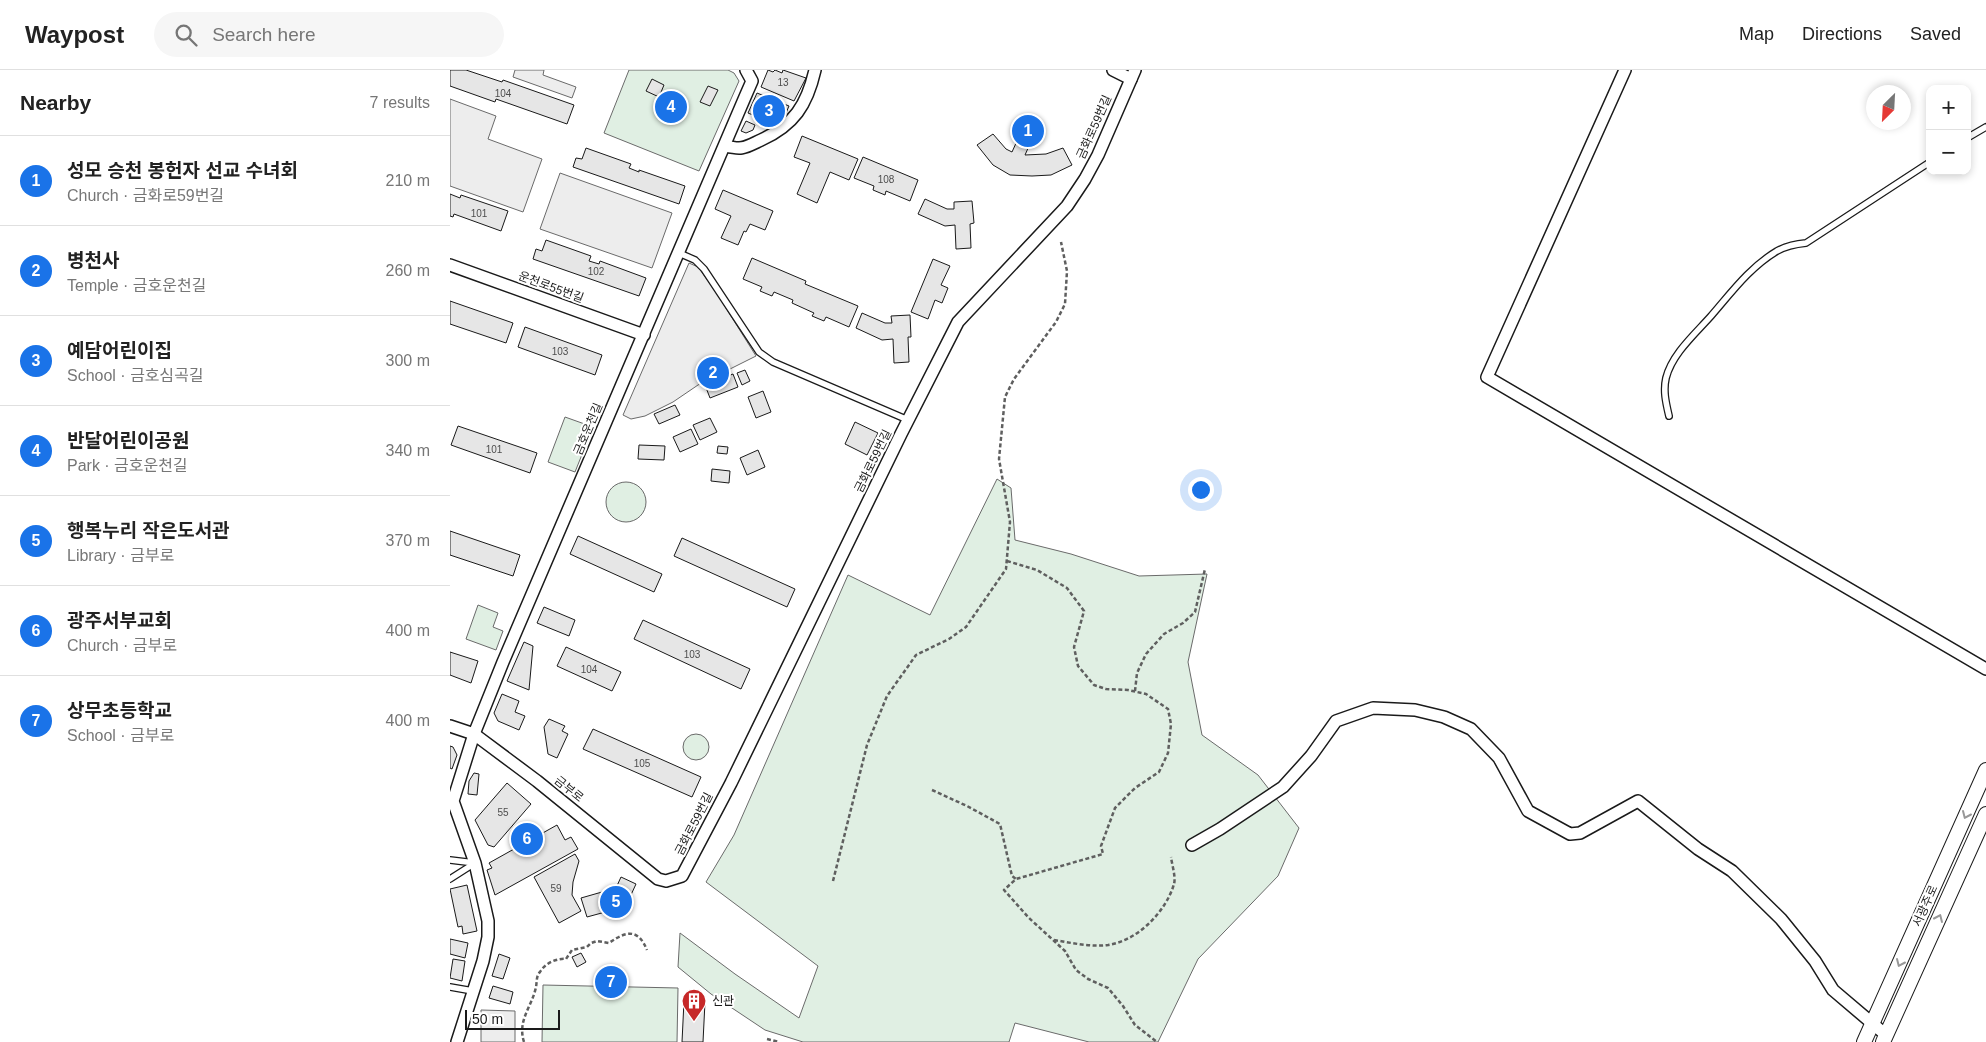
<!DOCTYPE html>
<meta charset="utf-8">
<style>
:root{--surface:#fff;--page:#f6f6f6;--text:#222;--muted:#767676;--line:#e0e0e0;--accent:#1a73e8}
body{margin:0;font-family:Arial,"Noto Sans KR",sans-serif;background:var(--page);color:var(--text)}
.controls{position:absolute;right:15px;top:15px;display:grid;overflow:hidden;border-radius:10px;box-shadow:0 2px 8px #0003}
.controls button{width:45px;height:45px;display:grid;place-items:center;padding:0;border:0;border-bottom:1px solid var(--line);background:var(--surface);color:var(--text);font:25px sans-serif}
.compass{position:absolute;left:1416px;top:15px;width:45px;height:45px;border-radius:50%;background:var(--surface);box-shadow:0 2px 8px #0003;rotate:204deg}
.scale{position:absolute;left:15px;bottom:12px;width:95px;box-sizing:border-box;padding-left:5px;border:2px solid #1a1a1a;border-top:0;font-size:14px;line-height:18px;white-space:nowrap;color:#1a1a1a;-webkit-text-stroke:4px #fff;paint-order:stroke}
.you{position:absolute;left:750px;top:419px;width:18px;height:18px;margin:-12px;border:4px solid #fff;border-radius:50%;background:#1a73e8;box-shadow:0 0 0 8px #1a73e833}
.badge{display:grid;place-items:center;width:32px;height:32px;border-radius:50%;background:var(--accent);color:#fff;font-size:16px;font-weight:700}
.pin{position:absolute;translate:-50% -50%;border:2px solid #fff;box-shadow:0 1px 5px #0006}
.list{margin:0;padding:0;list-style:none}
h2{display:flex;justify-content:space-between;align-items:center;height:65px;margin:0;padding:0 20px;font-size:21px}
h2 small{font-size:16px;font-weight:400;color:var(--muted)}
.list li{display:grid;grid-template-columns:32px 1fr auto;gap:15px;align-items:center;box-sizing:border-box;height:90px;padding:0 20px;border-top:1px solid var(--line)}
.list b{display:block;font-size:19px;white-space:nowrap}
.list p{margin:0;font-size:16px;white-space:nowrap;color:var(--muted)}
.list em{font-size:16px;font-style:normal;color:var(--muted)}
.icon{flex:none;width:28px;height:28px;fill:none;stroke:currentColor;stroke-width:2;stroke-linecap:round;stroke-linejoin:round}
.map{position:relative;flex:none;width:1536px;height:972px;overflow:hidden}
header{display:flex;align-items:center;gap:30px;box-sizing:border-box;height:70px;padding:0 25px;background:var(--surface);border-bottom:1px solid var(--line)}
header strong{font-size:24px}
nav{display:flex;gap:28px;margin-inline-start:auto;font-size:18px}
.search{width:350px;height:45px;background:var(--page);display:flex;align-items:center;gap:12px;box-sizing:border-box;padding:0 18px;border-radius:28px;color:var(--muted);font-size:19px}
main{display:flex}
aside{flex:1;background:var(--surface)}
.map>svg:first-child{display:block}
.green{fill:#e0efe3;stroke:#6a6a6a}
.parking{fill:#ededed;stroke:#6a6a6a}
.building{fill:#e6e6e6;stroke:#1a1a1a}
.lines{fill:none;stroke-linecap:round;stroke-linejoin:round}
.service-casing{stroke:#1a1a1a;stroke-width:8}
.minor-casing{stroke:#1a1a1a;stroke-width:14}
.tertiary-casing{stroke:#1a1a1a;stroke-width:16}
.path{stroke:#5f5f5f;stroke-width:2.5;stroke-dasharray:4 2.5;stroke-linecap:butt}
.service{stroke:#fff;stroke-width:5.5}
.minor{stroke:#fff;stroke-width:11}
.tertiary{stroke:#fff;stroke-width:14}
.oneway{stroke:#989898}
.labels{text-anchor:middle;dominant-baseline:central;stroke-width:4;stroke-linejoin:round;paint-order:stroke}
.number-label{font-size:10px;fill:#4d4d4d}
.street-label{font-size:12px;fill:#1a1a1a;stroke:#fff}
.poi-label{font-size:12px;fill:#1a1a1a;stroke:#fff;text-anchor:start}
</style>
<header>
<strong>Waypost</strong>
<div class="search"><svg class="icon" aria-label="search" viewBox="0 0 24 24"><circle cx="10" cy="10" r="6"/><path d="M15 15l6 6"/></svg>Search here</div>
<nav><a>Map</a><a>Directions</a><a>Saved</a></nav>
</header>
<main>
<aside>
<h2>Nearby<small>7 results</small></h2>
<ul class="list">
<li><span class="badge">1</span><div><b>성모 승천 봉헌자 선교 수녀회</b><p>Church · 금화로59번길</p></div><em>210 m</em></li>
<li><span class="badge">2</span><div><b>병천사</b><p>Temple · 금호운천길</p></div><em>260 m</em></li>
<li><span class="badge">3</span><div><b>예담어린이집</b><p>School · 금호심곡길</p></div><em>300 m</em></li>
<li><span class="badge">4</span><div><b>반달어린이공원</b><p>Park · 금호운천길</p></div><em>340 m</em></li>
<li><span class="badge">5</span><div><b>행복누리 작은도서관</b><p>Library · 금부로</p></div><em>370 m</em></li>
<li><span class="badge">6</span><div><b>광주서부교회</b><p>Church · 금부로</p></div><em>400 m</em></li>
<li><span class="badge">7</span><div><b>상무초등학교</b><p>School · 금부로</p></div><em>400 m</em></li>
</ul>
</aside>
<div class="map">
<svg width="1536" height="972" viewBox="0 0 1536 972">
<rect width="100%" height="100%" fill="#fff"/>
<!-- green -->
<g class="green">
<polygon points="179,0 278,0 284,3 289,11 249,101 154,63"/>
<polygon points="115,347 143,357 125,402 98,392"/>
<polygon points="547,409 561,418 565,470 621,484 689,506 757,504 738,592 752,665 808,705 849,758 828,806 748,889 708,972 639,972 565,953 559,972 353,972 315,960 261,924 228,897 230,863 285,904 349,948 368,896 256,812 284,765 398,505 480,545"/>
<circle cx="176" cy="432" r="20"/>
<polygon points="28,535 48,543 43,557 53,561 46,580 16,569"/>
<circle cx="246" cy="677" r="13"/>
<polygon points="93,915 228,918 227,972 92,972"/>
</g>
<!-- parking -->
<g class="parking">
<polygon points="65,0 94,0 93,5 126,17 122,28 63,7"/>
<polygon points="0,29 46,46 38,69 92,89 73,142 0,116"/>
<polygon points="110,103 222,143 202,198 90,159"/>
<polygon points="239,193 248,197 264,219 306,286 248,315 223,332 195,346 181,349 173,345"/>
<polygon points="31,940 65,941 65,972 31,972"/>
</g>
<!-- building -->
<g class="building">
<polygon points="0,0 16,0 52,12 53,10 124,35 117,54 46,29 45,32 0,16"/>
<polygon points="318,0 323,2 325,0 332,3 333,0 356,8 344,31 311,17"/>
<polygon points="202,9 214,15 209,27 196,21"/>
<polygon points="258,16 268,20 260,36 250,32"/>
<polygon points="307,23 339,36 333,50 322,53 298,43"/>
<polygon points="296,51 305,55 303,60 296,63 291,61"/>
<polygon points="543,64 556,79 562,82 567,71 572,69 578,71 579,76 575,85 596,84 613,78 622,95 601,105 582,106 560,105 543,95 527,75"/>
<polygon points="352,66 408,89 399,110 380,102 367,133 347,124 360,93 344,87"/>
<polygon points="136,78 181,94 179,98 189,102 189,100 235,116 229,134 123,97 126,88 132,89"/>
<polygon points="413,87 468,110 460,131 436,121 435,125 423,120 424,116 404,108"/>
<polygon points="273,120 323,141 315,160 300,154 296,162 294,161 288,175 271,168 281,146 265,139"/>
<polygon points="0,124 10,128 11,125 58,141 51,161 4,144 3,147 0,146"/>
<polygon points="475,129 497,139 504,139 504,132 522,131 524,153 520,154 521,178 506,179 505,155 495,156 468,144"/>
<polygon points="96,170 141,186 139,191 149,194 150,191 196,208 189,226 83,189 86,179 92,181"/>
<polygon points="302,188 356,211 355,214 408,236 399,257 376,247 374,251 362,246 364,243 342,233 343,230 324,222 322,226 310,221 312,217 293,209"/>
<polygon points="483,189 500,196 491,215 498,218 492,233 485,230 478,249 461,242"/>
<polygon points="0,231 63,253 56,273 0,254"/>
<polygon points="412,243 435,253 442,253 441,246 460,245 461,267 458,267 459,292 444,293 443,269 432,270 406,258"/>
<polygon points="75,257 152,285 145,305 68,277"/>
<polygon points="295,300 300,311 292,315 287,303"/>
<polygon points="283,304 288,317 260,328 255,315"/>
<polygon points="313,321 321,342 306,348 298,327"/>
<polygon points="225,335 230,345 209,354 204,344"/>
<polygon points="260,348 267,362 250,370 243,355"/>
<polygon points="405,352 428,363 417,385 395,374"/>
<polygon points="8,356 87,383 80,403 1,375"/>
<polygon points="241,359 248,374 230,382 223,367"/>
<polygon points="189,375 215,376 214,390 188,389"/>
<polygon points="268,376 278,377 277,384 267,383"/>
<polygon points="308,380 315,397 297,405 290,388"/>
<polygon points="262,399 280,401 279,413 261,411"/>
<polygon points="0,461 70,485 63,506 0,485"/>
<polygon points="128,466 212,504 204,522 120,484"/>
<polygon points="232,468 345,519 337,537 224,486"/>
<polygon points="94,537 125,550 119,566 87,553"/>
<polygon points="193,550 300,599 291,619 184,569"/>
<polygon points="74,572 83,576 79,620 57,611"/>
<polygon points="116,577 171,602 162,621 107,596"/>
<polygon points="0,582 28,591 21,613 0,605"/>
<polygon points="52,624 69,631 65,642 75,646 69,660 48,651 44,643"/>
<polygon points="99,649 115,656 112,661 118,664 107,688 98,684 94,657"/>
<polygon points="143,659 251,707 242,727 133,679"/>
<polygon points="0,676 3,677 7,685 2,699 0,698"/>
<polygon points="24,703 29,704 27,725 18,724 19,711"/>
<polygon points="57,713 81,734 44,777 38,775 25,750"/>
<polygon points="107,755 115,770 121,767 128,779 45,825 37,800 42,798 39,793"/>
<polygon points="125,784 129,791 123,812 122,825 131,841 109,853 84,807"/>
<polygon points="171,807 186,814 174,840 170,838 137,847 131,828 166,818"/>
<polygon points="17,815 27,861 13,864 12,856 8,857 0,819"/>
<polygon points="0,869 18,873 15,888 0,884"/>
<polygon points="131,883 136,892 127,897 122,887"/>
<polygon points="49,884 60,888 53,909 42,906"/>
<polygon points="3,889 15,891 12,911 0,908"/>
<polygon points="43,916 63,922 60,934 39,928"/>
<polygon points="234,931 255,932 253,972 232,972"/>
</g>
<g class="lines">
<defs>
<g id="service">
<polyline points="1517,68 1536,57"/>
<polyline points="229,183 245,190 254,199 309,282 323,292 458,350"/>
<path d="M1219,346c-3,-13 -6,-25 -3,-38 6,-24 29,-44 45,-62 20,-23 39,-49 66,-65 9,-5 19,-7 29,-8l124,-81"/>
<polyline points="0,790 25,793"/>
<polyline points="0,809 25,793"/>
<polyline points="0,917 23,921"/>
</g>
<g id="minor">
<polyline points="663,0 681,9"/>
<polyline points="1175,0 1037,307 1536,599"/>
<path d="M275,76c18,4 19,2 36,-6 33,-15 46,-35 54,-70"/>
<polyline points="0,195 194,265"/>
<polyline points="0,656 24,664 87,711 208,809 216,811 232,806 281,713 451,364 508,252 617,136 635,109 648,85 685,0"/>
<polyline points="742,775 770,759 833,717 861,686 886,651 923,638 965,640 994,647 1021,659 1049,688 1078,741 1120,764 1130,763 1188,731 1248,779 1282,801 1331,849 1365,891 1383,920 1436,965"/>
<polyline points="7,972 33,891 38,867 38,851 25,793 3,731 24,664 53,592 295,27 302,11 296,0"/>
</g>
<g id="tertiary">
<polyline points="1414,972 1536,700"/>
<polyline points="1433,972 1536,744"/>
</g>
</defs>
<!-- service casing -->
<use href="#service" class="service-casing"/>
<!-- minor casing -->
<use href="#minor" class="minor-casing"/>
<!-- tertiary casing -->
<use href="#tertiary" class="tertiary-casing"/>
<!-- path -->
<g class="path">
<polyline points="557,491 587,500 617,518 634,541 624,577 628,596 644,615 656,619 678,620 696,624 718,639 721,654 718,683 709,702 685,718 665,738 651,776 653,784 566,809"/>
<polyline points="685,621 687,603 696,584 714,564 733,553 745,542 755,499"/>
<polyline points="482,720 517,736 550,754 562,806 566,809 554,820 579,848 615,881 626,900 638,909 658,918 673,936 685,955 707,972"/>
<polyline points="383,811 417,675 437,626 466,585 499,569 516,557 556,499 560,452 549,389 555,327 564,309 606,252 615,234 617,201 611,172"/>
<path d="M604,870c18,3 36,7 54,5 29,-4 58,-33 66,-61 2,-7 -2,-19 -3,-27"/>
<polyline points="317,969 329,972"/>
<path d="M74,972c-7,-22 8,-35 12,-55 1,-5 0,-11 4,-15 5,-9 17,-14 26,-13l6,-9 15,-3 4,-4 6,-2 12,2c17,-12 29,-15 38,7"/>
</g>
<!-- service -->
<use href="#service" class="service"/>
<!-- minor -->
<use href="#minor" class="minor"/>
<!-- tertiary -->
<use href="#tertiary" class="tertiary"/>
</g>
<!-- one-way arrows -->
<defs><path id="oneway-chevron" d="M-2-3.5L2.5 0L-2 3.5" fill="none" stroke-width="1.6" stroke-linecap="round" stroke-linejoin="round" transform="scale(1.25)"/></defs>
<g class="oneway">
<use href="#oneway-chevron" transform="translate(1516 745) rotate(114)"/>
<use href="#oneway-chevron" transform="translate(1489 848) rotate(-66)"/>
<use href="#oneway-chevron" transform="translate(1450 893) rotate(114)"/>
</g>
<!-- icons -->
<defs>
<symbol id="building-pin" viewBox="-11 -11 22 30"><path d="M0 17L-7.5 6A9.5 9.5 0 1 1 7.5 6Z" fill="#c62828" stroke="#fff"/><path d="M-4-6H4V6H1V3H-1V6H-4ZM-2.5-4.3h1.7v1.8h-1.7ZM.8-4.3h1.7v1.8H.8ZM-2.5-1h1.7V.8h-1.7ZM.8-1h1.7V.8H.8Z" fill="#fff"/></symbol>
</defs>
<g fill-rule="evenodd">
<use href="#building-pin" x="230" y="917" width="28" height="38"/>
</g>
<g class="labels">
<!-- number labels -->
<g class="number-label">
<text x="333" y="12">13</text>
<text x="53" y="23">104</text>
<text x="436" y="109">108</text>
<text x="29" y="143">101</text>
<text x="146" y="201">102</text>
<text x="110" y="281">103</text>
<text x="44" y="379">101</text>
<text x="242" y="584">103</text>
<text x="139" y="599">104</text>
<text x="192" y="693">105</text>
<text x="53" y="742">55</text>
<text x="106" y="818">59</text>
</g>
<!-- street labels -->
<g class="street-label">
<text transform="translate(644 57) rotate(-66)">금화로59번길</text>
<text transform="translate(101 217) rotate(20)">운천로55번길</text>
<text transform="translate(138 359) rotate(-67)">금호운천길</text>
<text transform="translate(423 391) rotate(-64)">금화로59번길</text>
<text transform="translate(119 719) rotate(39)">금부로</text>
<text transform="translate(244 754) rotate(-63)">금화로59번길</text>
<text transform="translate(1475 836) rotate(-66)">서광주로</text>
</g>
<!-- poi labels -->
<g class="poi-label">
<text x="262" y="931">신관</text>
</g>
</g>
</svg>
<div class="controls">
<button>+</button>
<button>−</button>
</div>
<svg class="compass" viewBox="-18 -18 36 36"><path d="M0-13l5 13h-10z" fill="#e53935"/><path d="M0 13l5-13h-10z" fill="#767676"/></svg>
<div class="scale">50 m</div>
<div class="you"></div>
<div class="pin badge" style="left:578px;top:61px">1</div>
<div class="pin badge" style="left:263px;top:303px">2</div>
<div class="pin badge" style="left:319px;top:41px">3</div>
<div class="pin badge" style="left:221px;top:37px">4</div>
<div class="pin badge" style="left:166px;top:832px">5</div>
<div class="pin badge" style="left:77px;top:769px">6</div>
<div class="pin badge" style="left:161px;top:912px">7</div>
</div>
</main>
